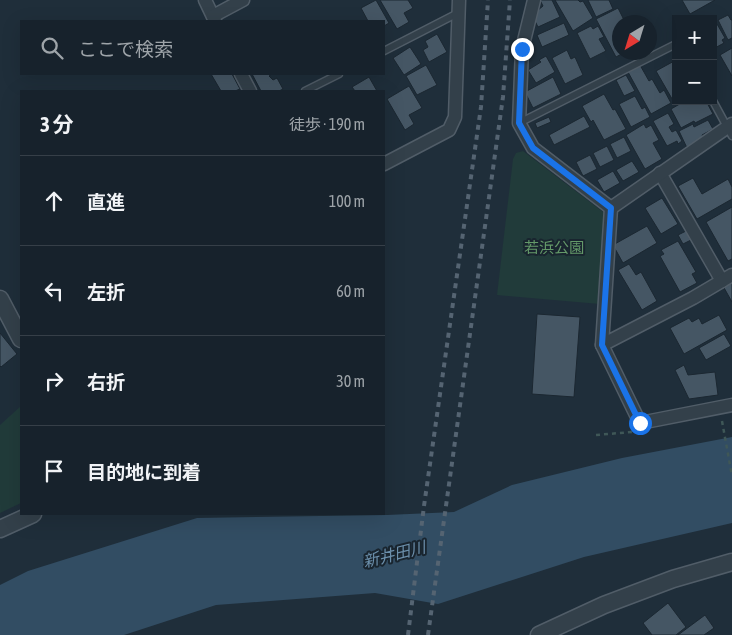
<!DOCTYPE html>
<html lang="ja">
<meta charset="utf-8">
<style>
:root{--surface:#17222c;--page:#242f38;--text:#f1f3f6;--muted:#9ea4a9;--line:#363f48}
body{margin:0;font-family:"Asap Condensed","Noto Sans JP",sans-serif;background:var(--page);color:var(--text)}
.controls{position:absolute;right:15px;top:15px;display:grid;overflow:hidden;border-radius:0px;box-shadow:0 5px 20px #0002}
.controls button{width:45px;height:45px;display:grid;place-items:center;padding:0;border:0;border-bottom:1px solid var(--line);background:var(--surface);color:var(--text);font:25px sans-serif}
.compass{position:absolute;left:612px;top:15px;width:45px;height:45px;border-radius:50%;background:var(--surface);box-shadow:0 5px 20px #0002;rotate:218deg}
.stop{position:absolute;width:15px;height:15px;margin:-11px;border:4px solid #1a73e8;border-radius:50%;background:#fff}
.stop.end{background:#1a73e8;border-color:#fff;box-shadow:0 1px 5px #0008}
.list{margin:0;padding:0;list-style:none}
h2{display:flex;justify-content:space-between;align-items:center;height:65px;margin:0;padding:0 20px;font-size:21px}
h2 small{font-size:16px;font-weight:400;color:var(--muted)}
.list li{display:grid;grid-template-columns:32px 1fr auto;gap:15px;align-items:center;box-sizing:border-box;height:90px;padding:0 20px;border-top:1px solid var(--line)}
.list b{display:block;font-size:19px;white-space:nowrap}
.list em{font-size:16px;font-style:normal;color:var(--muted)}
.icon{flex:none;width:28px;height:28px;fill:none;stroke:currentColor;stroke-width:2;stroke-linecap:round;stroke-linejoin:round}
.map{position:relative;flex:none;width:732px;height:635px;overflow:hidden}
.search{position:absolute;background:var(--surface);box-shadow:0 5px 20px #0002;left:20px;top:20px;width:365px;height:55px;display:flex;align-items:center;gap:12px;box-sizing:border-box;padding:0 18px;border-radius:0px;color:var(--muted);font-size:19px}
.panel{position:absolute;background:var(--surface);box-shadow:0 5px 20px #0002;left:20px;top:90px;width:365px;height:425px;border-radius:0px}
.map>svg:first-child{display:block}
.green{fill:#213b3a}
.water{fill:#324d63}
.building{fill:#455664;stroke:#1b2731}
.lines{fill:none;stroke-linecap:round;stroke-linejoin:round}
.service-casing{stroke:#515d68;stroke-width:9}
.minor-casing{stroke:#515d68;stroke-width:15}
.tertiary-casing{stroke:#515d68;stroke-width:19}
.path{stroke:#3f5757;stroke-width:2.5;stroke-dasharray:4 4;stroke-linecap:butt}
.service{stroke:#33404a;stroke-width:6}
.minor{stroke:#33404a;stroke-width:12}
.tertiary{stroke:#33404a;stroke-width:16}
.rail{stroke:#556472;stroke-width:4;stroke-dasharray:5 5;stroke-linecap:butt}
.route{stroke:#1a73e8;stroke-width:6}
.labels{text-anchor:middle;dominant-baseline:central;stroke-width:4;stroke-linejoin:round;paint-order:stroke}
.park-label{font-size:15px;fill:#649969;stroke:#19252f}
.water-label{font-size:16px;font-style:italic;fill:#6c90ac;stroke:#19252f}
</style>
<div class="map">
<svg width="732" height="635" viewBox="0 0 732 635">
<rect width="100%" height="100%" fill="#1f2e3a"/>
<!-- green -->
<g class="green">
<polygon points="523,151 607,215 600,304 497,295 513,159 516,153"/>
<polygon points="21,406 21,503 0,513 0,425"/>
</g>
<!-- water -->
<polygon class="water" points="732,437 732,523 584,557 438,604 375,593 216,605 124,635 0,635 0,585 28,571 197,518 387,515 454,512 512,485 622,458"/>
<!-- building -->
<g class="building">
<polygon points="376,0 389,23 384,26 384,21 368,21 361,8"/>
<polygon points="380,0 408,0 413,8 404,13 409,22 397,29"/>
<polygon points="540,0 552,0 560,17 538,27 532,15 543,6"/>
<polygon points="555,0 578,0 580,2 583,1 593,18 573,31"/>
<polygon points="588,0 609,0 613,9 596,17"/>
<polygon points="682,0 715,0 690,14"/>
<polygon points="618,8 625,22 620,22 620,52 625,52 616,57 596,19"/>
<polygon points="728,15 731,20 732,20 732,38 728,40 718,20"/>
<polygon points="564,23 569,35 542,47 537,35"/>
<polygon points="717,24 725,38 722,40 724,43 713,49 713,27"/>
<polygon points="591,26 593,29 598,26 604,37 599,39 606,51 590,59 577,33"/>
<polygon points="437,34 447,52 429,62 423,50 428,47 425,41"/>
<polygon points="410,47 421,64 404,75 393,58"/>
<polygon points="732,48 732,76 720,55"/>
<polygon points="567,50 571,59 575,57 583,75 565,84 552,58"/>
<polygon points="546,56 555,72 536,83 528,70 541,62 539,60"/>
<polygon points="676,60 676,101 680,101 675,104 656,71"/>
<polygon points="426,65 437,85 417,95 406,76"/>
<polygon points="640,65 649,81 652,79 660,93 664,90 671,103 651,114 628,72"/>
<polygon points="211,74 232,74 240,89 235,91 221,91"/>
<polygon points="252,74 272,74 269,76 273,80 277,78 283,89 279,91 261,91"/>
<polygon points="626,75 635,91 624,96 616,80"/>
<polygon points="369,77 377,91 355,91 352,87"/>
<polygon points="553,77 561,94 533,108 525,92"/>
<polygon points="409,86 422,108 409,115 414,124 405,130 387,99"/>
<polygon points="604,94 613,110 615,109 626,129 604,140 593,120 591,122 582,106"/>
<polygon points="635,96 642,109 645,107 650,117 631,127 619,104"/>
<polygon points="685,101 706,101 713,114 695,123 694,121 681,128 671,109"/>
<polygon points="668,113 674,124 669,127 672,132 676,130 682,141 678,144 677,141 667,146 653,121"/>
<polygon points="584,116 590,127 554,145 549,135"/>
<polygon points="549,117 551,122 537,128 535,123"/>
<polygon points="708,120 713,129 702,135 705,141 688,150 679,131 693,124 694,127"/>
<polygon points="644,124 646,128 651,125 659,140 653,143 662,159 645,169 626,135"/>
<polygon points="624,137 631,151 617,158 610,144"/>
<polygon points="607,146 614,160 600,167 593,153"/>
<polygon points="590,155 597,169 583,176 576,162"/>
<polygon points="632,161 639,172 623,181 616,170"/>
<polygon points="613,171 620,183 604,192 597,180"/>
<polygon points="693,178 702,194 728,179 732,187 732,199 697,219 678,186"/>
<polygon points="662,198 678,224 661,234 645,208"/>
<polygon points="732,207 732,259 728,261 706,222"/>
<polygon points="647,226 657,243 623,263 613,245"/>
<polygon points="686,231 691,240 683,244 678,235"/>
<polygon points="678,241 696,272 692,274 697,283 680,292 660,256 664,254 661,250"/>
<polygon points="629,264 636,275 641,272 657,301 642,310 618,270"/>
<polygon points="732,281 732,302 723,286"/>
<polygon points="537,314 580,317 574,397 532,394"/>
<polygon points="719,315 727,330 684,354 670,328 689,318 692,322 699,318 702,324"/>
<polygon points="0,333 17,354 1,367 0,366"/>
<polygon points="724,334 731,346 706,360 699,348"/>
<polygon points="684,365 688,375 715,372 718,395 689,399 675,370"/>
<polygon points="668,603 686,627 676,635 652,635 643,623"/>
<polygon points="705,615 714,628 704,635 678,635"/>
</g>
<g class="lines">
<defs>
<g id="service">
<polyline points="384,51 458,13"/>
<polyline points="305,91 339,74"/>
<polyline points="713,101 732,136"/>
<polyline points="519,123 676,44"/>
</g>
<g id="minor">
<polyline points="205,0 215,21"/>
<polyline points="534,0 522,49 519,123 533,148 611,208"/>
<polyline points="213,16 243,0"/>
<polyline points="241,74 250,91"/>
<polyline points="384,164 449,130 455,117 459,0"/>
<polyline points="660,173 722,281"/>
<polyline points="611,208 602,345 693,298 732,275"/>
<polyline points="611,208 732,124"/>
<polyline points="602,345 640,423 732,405"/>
</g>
<g id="tertiary">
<polyline points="0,299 21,339"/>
<polyline points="0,529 33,514"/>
<polyline points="539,635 604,605 673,579 732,562"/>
</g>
</defs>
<!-- service casing -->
<use href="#service" class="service-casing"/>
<!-- minor casing -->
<use href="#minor" class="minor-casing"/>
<!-- tertiary casing -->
<use href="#tertiary" class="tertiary-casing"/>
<!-- path -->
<g class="path">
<polyline points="722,421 732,476"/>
<polyline points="596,435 632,432"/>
</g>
<!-- service -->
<use href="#service" class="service"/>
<!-- minor -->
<use href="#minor" class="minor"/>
<!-- tertiary -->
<use href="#tertiary" class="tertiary"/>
<!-- rail -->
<g class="rail">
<polyline points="408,635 424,506 481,107 488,0"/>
<polyline points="428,635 503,97 510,0"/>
</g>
</g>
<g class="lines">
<!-- route -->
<polyline class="route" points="522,49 519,123 533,148 611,208 602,345 640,423"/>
</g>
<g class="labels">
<!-- park labels -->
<g class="park-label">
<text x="554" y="247">若浜公園</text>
</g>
<!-- water labels -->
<g class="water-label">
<text transform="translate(394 554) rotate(-14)">新井田川</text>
</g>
</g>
</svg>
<div class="controls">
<button>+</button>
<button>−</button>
</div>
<svg class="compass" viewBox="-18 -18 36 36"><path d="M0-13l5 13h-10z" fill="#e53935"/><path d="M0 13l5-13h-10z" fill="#9ea4a9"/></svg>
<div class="stop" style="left:640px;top:423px"></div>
<div class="stop end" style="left:522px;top:49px"></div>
<div class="search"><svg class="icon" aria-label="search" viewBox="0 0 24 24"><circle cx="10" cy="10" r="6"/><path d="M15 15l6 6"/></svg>ここで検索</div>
<section class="panel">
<h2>3 分<small>徒歩 · 190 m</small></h2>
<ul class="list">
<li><svg class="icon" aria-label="ahead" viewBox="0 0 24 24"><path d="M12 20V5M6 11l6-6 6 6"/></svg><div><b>直進</b></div><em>100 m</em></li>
<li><svg class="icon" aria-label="left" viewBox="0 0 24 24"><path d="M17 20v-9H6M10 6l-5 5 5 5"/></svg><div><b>左折</b></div><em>60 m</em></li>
<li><svg class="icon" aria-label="right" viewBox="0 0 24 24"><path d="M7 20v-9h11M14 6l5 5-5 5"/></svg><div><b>右折</b></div><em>30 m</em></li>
<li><svg class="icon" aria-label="arrive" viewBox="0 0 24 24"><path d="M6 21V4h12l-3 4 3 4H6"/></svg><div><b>目的地に到着</b></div></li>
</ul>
</section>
</div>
